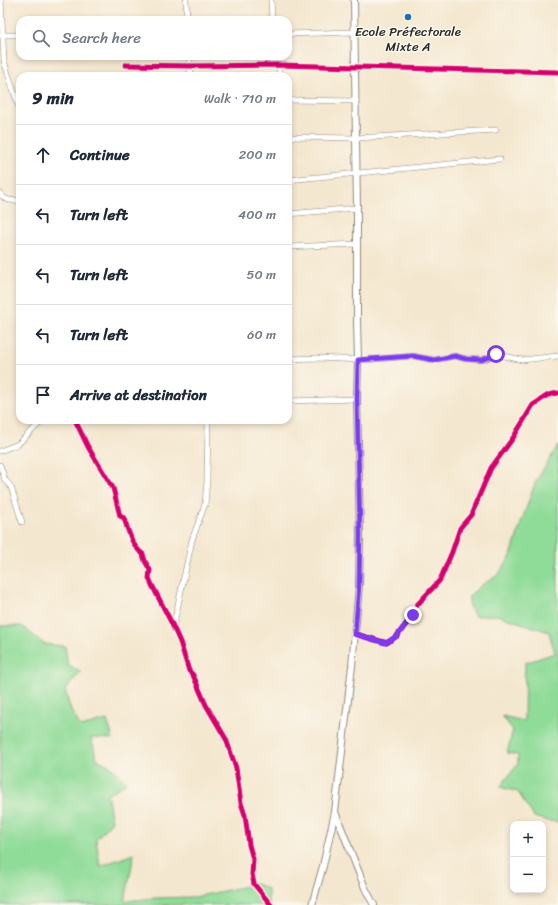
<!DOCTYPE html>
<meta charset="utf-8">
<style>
:root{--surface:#fff;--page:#f6f6f7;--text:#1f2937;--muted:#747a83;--line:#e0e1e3}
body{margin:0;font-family:Sriracha,sans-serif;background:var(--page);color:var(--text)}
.controls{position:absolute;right:12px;bottom:12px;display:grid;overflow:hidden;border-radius:8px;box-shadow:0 2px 6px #0003}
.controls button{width:36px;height:36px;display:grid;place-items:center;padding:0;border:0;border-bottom:1px solid var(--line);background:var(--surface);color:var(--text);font:20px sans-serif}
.stop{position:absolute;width:12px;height:12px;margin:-9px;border:3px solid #7c3aed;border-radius:50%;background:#fff}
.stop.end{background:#7c3aed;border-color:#fff;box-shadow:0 1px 4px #0008}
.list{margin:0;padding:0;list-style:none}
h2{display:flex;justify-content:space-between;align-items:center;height:52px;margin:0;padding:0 16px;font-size:17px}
h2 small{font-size:13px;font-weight:400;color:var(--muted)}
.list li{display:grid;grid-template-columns:26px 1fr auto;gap:12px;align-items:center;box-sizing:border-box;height:60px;padding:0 16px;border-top:1px solid var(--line)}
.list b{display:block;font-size:15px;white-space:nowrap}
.list em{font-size:13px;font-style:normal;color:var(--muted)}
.icon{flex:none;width:22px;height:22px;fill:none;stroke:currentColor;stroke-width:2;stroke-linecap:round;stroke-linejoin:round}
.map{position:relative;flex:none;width:558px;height:905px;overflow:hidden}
.search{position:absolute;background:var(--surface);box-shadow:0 2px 6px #0003;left:16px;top:16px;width:276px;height:44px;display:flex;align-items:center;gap:10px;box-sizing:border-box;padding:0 14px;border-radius:12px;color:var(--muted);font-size:15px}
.panel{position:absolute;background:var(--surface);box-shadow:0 2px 6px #0003;left:16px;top:72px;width:276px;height:352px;border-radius:12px}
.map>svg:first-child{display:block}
.green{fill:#8fdb98;stroke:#5d8362}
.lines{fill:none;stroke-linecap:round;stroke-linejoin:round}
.minor-casing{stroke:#90897d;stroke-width:6}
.major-casing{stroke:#90897d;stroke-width:8}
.minor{stroke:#fff;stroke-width:5}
.major{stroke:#fff;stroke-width:6}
.cycleway-casing{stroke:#fbf7ec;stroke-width:8}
.cycleway{stroke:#d6006c;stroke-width:5}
.route{stroke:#7c3aed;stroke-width:5}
.poi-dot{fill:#1f6fb2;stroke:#fbf7ec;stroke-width:1.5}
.labels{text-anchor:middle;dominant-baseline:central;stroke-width:3;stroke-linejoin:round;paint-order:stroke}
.poi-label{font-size:13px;fill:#2b2b2b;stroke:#fbf7ec}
</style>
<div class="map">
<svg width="558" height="905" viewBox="0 0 558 905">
<rect width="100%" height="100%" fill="#fbf7ec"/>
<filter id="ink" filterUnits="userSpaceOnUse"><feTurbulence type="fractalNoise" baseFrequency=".025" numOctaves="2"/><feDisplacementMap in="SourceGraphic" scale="8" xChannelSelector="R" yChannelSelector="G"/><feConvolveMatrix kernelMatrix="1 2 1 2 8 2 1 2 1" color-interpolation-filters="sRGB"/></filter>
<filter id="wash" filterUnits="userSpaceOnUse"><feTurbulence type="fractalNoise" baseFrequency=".012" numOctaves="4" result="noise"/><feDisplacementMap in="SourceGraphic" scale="16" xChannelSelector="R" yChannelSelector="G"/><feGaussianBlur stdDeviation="0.9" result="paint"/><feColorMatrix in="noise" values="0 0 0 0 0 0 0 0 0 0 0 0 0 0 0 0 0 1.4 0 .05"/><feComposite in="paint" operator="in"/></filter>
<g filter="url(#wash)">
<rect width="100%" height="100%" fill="#f4e7cf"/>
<!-- green -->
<g class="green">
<polygon points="558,446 558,822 548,821 534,817 518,792 500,787 518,764 518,755 507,753 513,730 502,716 524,721 525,663 555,653 549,632 497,615 475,616 469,606 469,596 483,584 498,575 511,556 522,520 536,481"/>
<polygon points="0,626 22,626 44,644 65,646 68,666 81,671 65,690 71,711 81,727 107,720 113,739 91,738 97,759 112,767 126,783 107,795 112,821 96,839 100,866 134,854 125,901 155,898 195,897 256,884 268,889 268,905 0,905"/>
</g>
</g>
<g filter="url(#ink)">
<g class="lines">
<defs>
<g id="minor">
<polyline points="1,0 4,61 20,111"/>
<polyline points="186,0 187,20"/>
<polyline points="271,0 272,20"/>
<polyline points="288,34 354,32"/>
<polyline points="1,35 20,35"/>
<polyline points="189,56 191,76"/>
<polyline points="277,56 279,65 279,76"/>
<polyline points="125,65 190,66 279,65 558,72"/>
<polyline points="288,100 356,101"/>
<polyline points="288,137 356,138 496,130"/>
<polyline points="288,180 500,159"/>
<path d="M0,193c4,8 12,8 20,7"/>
<polyline points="288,214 357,208"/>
<polyline points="288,247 357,244"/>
<polyline points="288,359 316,358 364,360 413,356 434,360 455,356 466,359 483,360 496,354 522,360 558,356"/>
<polyline points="288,401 357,399"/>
<path d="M75,420l13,27 25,41 7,28 4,2c4,12 8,29 19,36l2,7 5,9 -1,8 3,7 19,37 9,20 9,29 4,4 13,30 20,34 10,29 5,35 4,12 4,30 4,14 -1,15 2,10 17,21"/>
<polyline points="0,451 18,444 43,420"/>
<polyline points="0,465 5,480 11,487 22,522"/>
<polyline points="173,628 192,540 205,504 207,481 208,420"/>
<polyline points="355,634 387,643 397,636 413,615 417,605 440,580 452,552 460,528 471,515 491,468 513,438 533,405 548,395 558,393"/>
</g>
<g id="major">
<polyline points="335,812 365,888 374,905"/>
<polyline points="312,905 323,866 335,812 352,666 359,585 360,534 357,399 358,360 357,321 357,208 354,0"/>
</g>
</defs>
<!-- minor casing -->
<use href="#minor" class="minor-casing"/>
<!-- major casing -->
<use href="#major" class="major-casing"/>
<!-- minor -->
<use href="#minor" class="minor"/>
<!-- major -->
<use href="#major" class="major"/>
<defs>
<g id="cycleway">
<polyline points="125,65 190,66 279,65 558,72"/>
<path d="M75,420l13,27 25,41 7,28 4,2c4,12 8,29 19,36l2,7 5,9 -1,8 3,7 19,37 9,20 9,29 4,4 13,30 20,34 10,29 5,35 4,12 4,30 4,14 -1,15 2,10 17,21"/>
<polyline points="355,634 387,643 397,636 413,615 417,605 440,580 452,552 460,528 471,515 491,468 513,438 533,405 548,395 558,393"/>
</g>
</defs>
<!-- cycleway casing -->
<use href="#cycleway" class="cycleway-casing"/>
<!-- cycleway -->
<use href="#cycleway" class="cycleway"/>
</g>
</g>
<g class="lines" filter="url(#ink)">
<!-- route -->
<polyline class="route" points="413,615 397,636 386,643 355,634 359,585 360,534 357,399 358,360 413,356 434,360 455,356 466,359 482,360 496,354"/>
</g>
<!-- markers -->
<circle class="poi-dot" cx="408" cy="17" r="4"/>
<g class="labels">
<!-- poi labels -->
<g class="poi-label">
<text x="408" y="31">Ecole Préfectorale<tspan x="408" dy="15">Mixte A</tspan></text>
</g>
</g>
</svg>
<div class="controls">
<button>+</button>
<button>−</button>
</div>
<div class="stop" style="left:496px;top:354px"></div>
<div class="stop end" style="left:413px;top:615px"></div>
<div class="search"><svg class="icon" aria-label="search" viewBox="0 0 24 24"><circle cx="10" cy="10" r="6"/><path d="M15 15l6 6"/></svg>Search here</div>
<section class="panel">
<h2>9 min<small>Walk · 710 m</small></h2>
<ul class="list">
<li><svg class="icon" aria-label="ahead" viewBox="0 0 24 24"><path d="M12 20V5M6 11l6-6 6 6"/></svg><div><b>Continue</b></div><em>200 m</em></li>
<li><svg class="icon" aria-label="left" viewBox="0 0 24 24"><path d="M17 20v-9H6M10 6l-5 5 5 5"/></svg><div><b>Turn left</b></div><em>400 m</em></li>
<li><svg class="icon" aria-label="left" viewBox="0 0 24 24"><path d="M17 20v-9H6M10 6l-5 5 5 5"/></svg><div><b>Turn left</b></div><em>50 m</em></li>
<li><svg class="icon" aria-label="left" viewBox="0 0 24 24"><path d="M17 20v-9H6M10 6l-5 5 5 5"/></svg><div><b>Turn left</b></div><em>60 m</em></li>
<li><svg class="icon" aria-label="arrive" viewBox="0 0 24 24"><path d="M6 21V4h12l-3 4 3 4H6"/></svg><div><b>Arrive at destination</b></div></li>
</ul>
</section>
</div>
